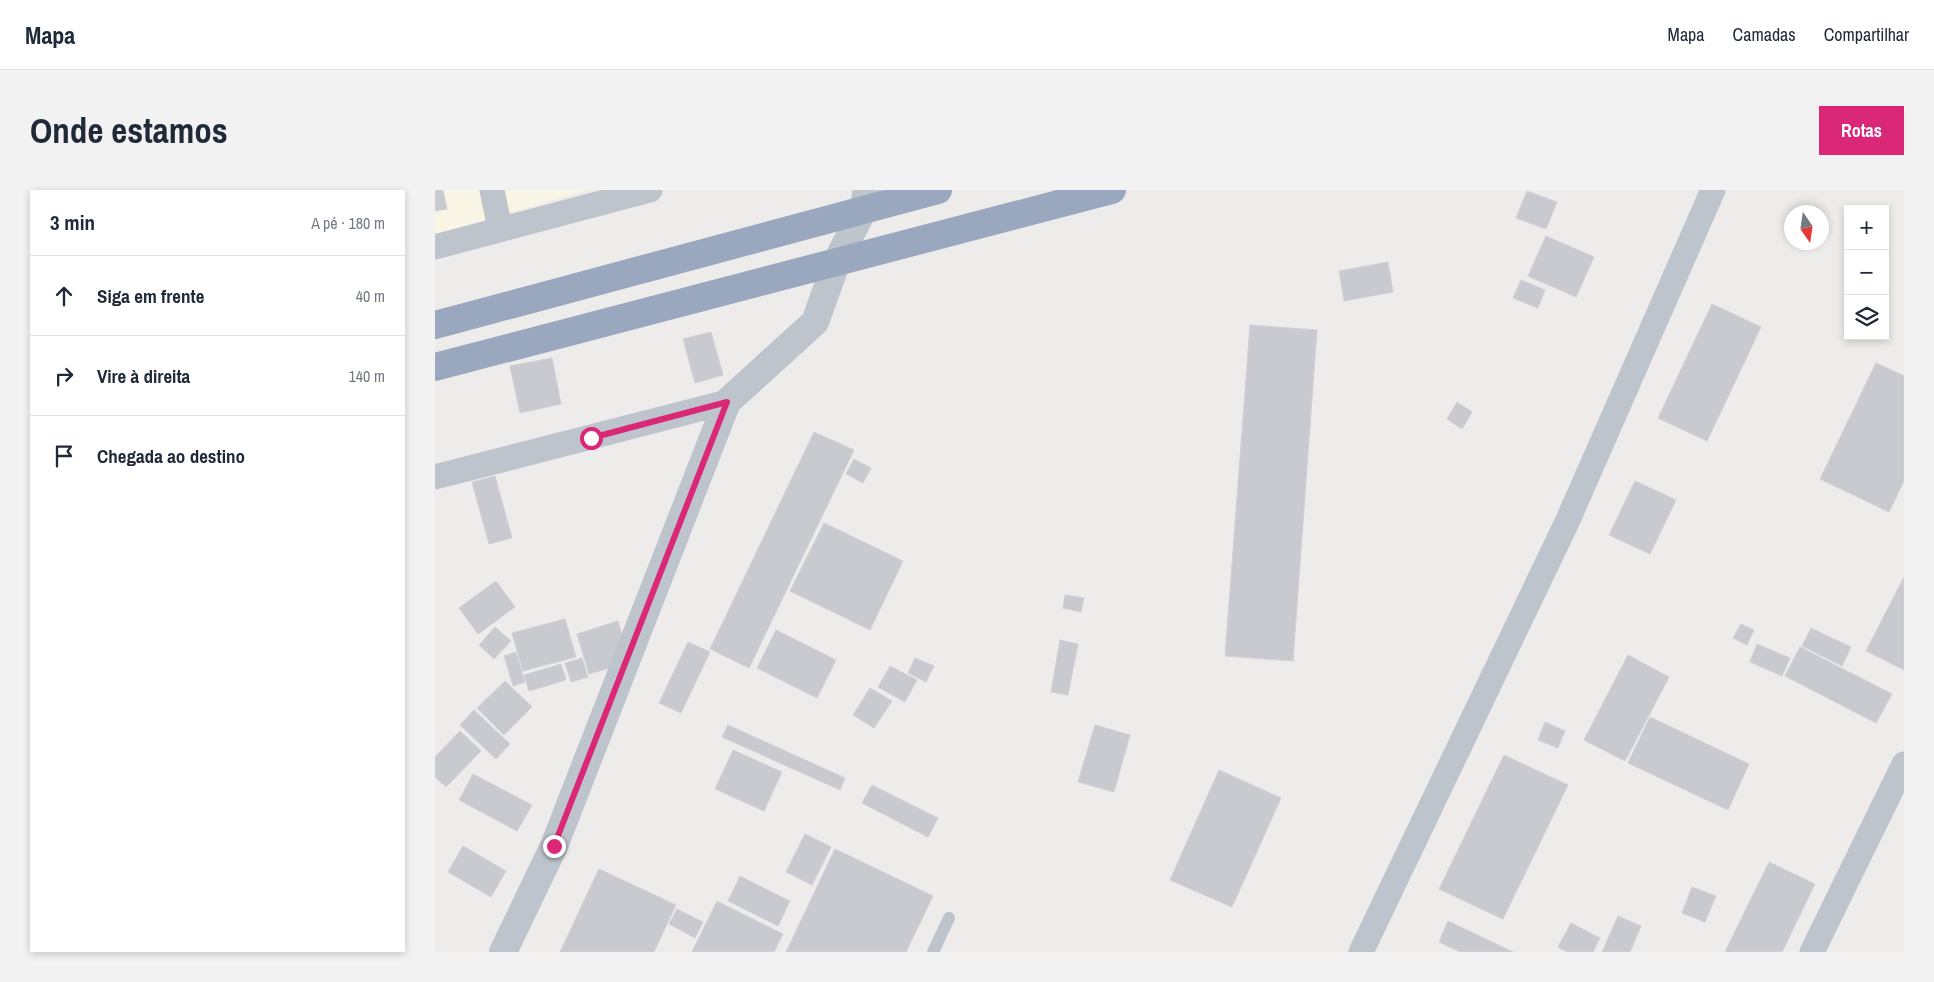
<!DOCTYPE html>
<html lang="pt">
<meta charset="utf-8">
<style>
:root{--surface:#fff;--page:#f2f2f3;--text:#1f2937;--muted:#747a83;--line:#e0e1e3;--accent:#db2777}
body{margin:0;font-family:"Archivo Narrow",sans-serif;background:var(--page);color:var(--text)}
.controls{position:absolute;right:15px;top:15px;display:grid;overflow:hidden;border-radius:0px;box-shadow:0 2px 8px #0003}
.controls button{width:45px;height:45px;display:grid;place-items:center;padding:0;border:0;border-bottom:1px solid var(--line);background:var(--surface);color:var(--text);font:25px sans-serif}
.compass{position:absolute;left:1349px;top:15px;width:45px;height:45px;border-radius:50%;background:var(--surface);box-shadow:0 2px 8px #0003;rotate:167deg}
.stop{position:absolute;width:15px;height:15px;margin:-11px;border:4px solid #db2777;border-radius:50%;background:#fff}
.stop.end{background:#db2777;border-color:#fff;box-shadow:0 1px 5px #0008}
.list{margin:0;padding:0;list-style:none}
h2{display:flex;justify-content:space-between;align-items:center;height:65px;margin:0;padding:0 20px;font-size:21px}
h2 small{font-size:16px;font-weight:400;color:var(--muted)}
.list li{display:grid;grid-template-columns:32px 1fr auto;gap:15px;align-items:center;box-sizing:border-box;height:80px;padding:0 20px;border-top:1px solid var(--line)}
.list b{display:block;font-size:19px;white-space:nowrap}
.list em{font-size:16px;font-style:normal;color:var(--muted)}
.icon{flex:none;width:28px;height:28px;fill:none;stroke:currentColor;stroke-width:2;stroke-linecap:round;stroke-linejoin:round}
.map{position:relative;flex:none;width:1469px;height:762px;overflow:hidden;border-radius:0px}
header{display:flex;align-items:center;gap:30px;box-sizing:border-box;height:70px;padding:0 25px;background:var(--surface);border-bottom:1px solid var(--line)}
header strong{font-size:24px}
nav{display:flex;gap:28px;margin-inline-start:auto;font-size:18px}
.intro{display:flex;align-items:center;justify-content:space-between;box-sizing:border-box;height:120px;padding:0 30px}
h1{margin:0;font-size:35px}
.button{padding:12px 22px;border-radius:0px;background:var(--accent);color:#fff;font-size:18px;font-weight:700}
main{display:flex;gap:30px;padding:0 30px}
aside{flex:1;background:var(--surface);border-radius:0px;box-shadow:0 2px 8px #0003}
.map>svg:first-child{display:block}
.commercial{fill:#f9f5e4}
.building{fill:#c9cad0;stroke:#d0d1d6}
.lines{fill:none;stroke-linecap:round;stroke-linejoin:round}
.service{stroke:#bdc4cc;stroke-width:12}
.minor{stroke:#bdc4cc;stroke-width:25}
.tertiary{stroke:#bdc4cc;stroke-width:28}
.trunk{stroke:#9aa8bf;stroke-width:28}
.route{stroke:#db2777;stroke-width:6}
</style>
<header>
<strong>Mapa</strong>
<nav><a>Mapa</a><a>Camadas</a><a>Compartilhar</a></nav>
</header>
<div class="intro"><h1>Onde estamos</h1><a class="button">Rotas</a></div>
<main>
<aside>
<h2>3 min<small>A pé · 180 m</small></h2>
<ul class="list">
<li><svg class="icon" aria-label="ahead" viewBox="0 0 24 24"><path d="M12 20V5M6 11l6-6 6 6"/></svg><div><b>Siga em frente</b></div><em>40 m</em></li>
<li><svg class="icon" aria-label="right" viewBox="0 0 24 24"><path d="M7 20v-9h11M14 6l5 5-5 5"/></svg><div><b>Vire à direita</b></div><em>140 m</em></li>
<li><svg class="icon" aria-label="arrive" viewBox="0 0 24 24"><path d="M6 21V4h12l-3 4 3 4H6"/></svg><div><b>Chegada ao destino</b></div></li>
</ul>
</aside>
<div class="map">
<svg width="1469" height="762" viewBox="0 0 1469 762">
<rect width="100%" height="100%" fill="#eeebeb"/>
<!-- commercial -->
<polygon class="commercial" points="0,0 153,0 0,44"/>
<!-- building -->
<g class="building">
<polygon points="0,0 8,0 12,19 0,21"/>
<polygon points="1092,1 1122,12 1111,39 1081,28"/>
<polygon points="1111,46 1159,67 1141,107 1093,86"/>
<polygon points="953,72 958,102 909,111 904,81"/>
<polygon points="1086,90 1110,100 1103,118 1078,108"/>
<polygon points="1277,114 1326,137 1272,251 1223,228"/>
<polygon points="815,135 882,140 858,471 790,466"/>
<polygon points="276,142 288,185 260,193 248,149"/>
<polygon points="117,168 126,214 85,223 75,176"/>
<polygon points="1441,173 1469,186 1469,291 1454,322 1385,289"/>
<polygon points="1022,212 1037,222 1027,239 1012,229"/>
<polygon points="379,242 419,260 314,478 275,459"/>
<polygon points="419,269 436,278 428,293 411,284"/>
<polygon points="60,286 77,348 54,354 37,292"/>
<polygon points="1200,291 1241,310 1215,364 1174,345"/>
<polygon points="389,333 468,371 435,440 355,401"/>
<polygon points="1469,387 1469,480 1431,461"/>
<polygon points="61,391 80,417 43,444 24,418"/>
<polygon points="630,405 649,408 646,422 628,418"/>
<polygon points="130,429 141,467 88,481 77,443"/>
<polygon points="183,431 195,472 154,484 142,444"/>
<polygon points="1306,434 1319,440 1312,455 1298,448"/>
<polygon points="60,437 76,451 59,469 44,455"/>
<polygon points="1376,438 1416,457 1407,476 1367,456"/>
<polygon points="341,440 401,470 382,508 322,478"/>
<polygon points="625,450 643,454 633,505 616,502"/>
<polygon points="253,452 275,462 246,523 224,513"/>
<polygon points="1322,454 1355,468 1347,486 1315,472"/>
<polygon points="1365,457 1457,504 1441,533 1350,486"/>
<polygon points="81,462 90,492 78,496 69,466"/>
<polygon points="1193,465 1234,487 1190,571 1149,550"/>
<polygon points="147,468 153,487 136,492 130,473"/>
<polygon points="480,468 499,476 491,492 473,483"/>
<polygon points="126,474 131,490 94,501 89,485"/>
<polygon points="455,476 482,490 470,512 443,497"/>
<polygon points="70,491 97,517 69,545 42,518"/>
<polygon points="435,498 457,511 439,538 418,525"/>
<polygon points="39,520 75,554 61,569 25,535"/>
<polygon points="1215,527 1314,574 1293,620 1193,573"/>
<polygon points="1110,532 1130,541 1123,558 1103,550"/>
<polygon points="293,535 410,588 405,600 287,547"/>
<polygon points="660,535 695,545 679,602 643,592"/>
<polygon points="25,541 46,561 11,597 0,587 0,567"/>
<polygon points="298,560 347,582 329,621 280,599"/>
<polygon points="1069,565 1133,595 1068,729 1004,699"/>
<polygon points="784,580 846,608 797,717 735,690"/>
<polygon points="38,584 97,615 82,641 24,610"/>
<polygon points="437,595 503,628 493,647 427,613"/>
<polygon points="370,644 396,657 377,695 351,682"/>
<polygon points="28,656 71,681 56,707 13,682"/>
<polygon points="400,659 498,706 471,762 351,762"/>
<polygon points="1334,672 1380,694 1347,762 1290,762"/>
<polygon points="164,679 241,715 219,762 125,762"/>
<polygon points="305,686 355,711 343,736 293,711"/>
<polygon points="1257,697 1281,706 1270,732 1247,723"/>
<polygon points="282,711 348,744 339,762 257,762"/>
<polygon points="242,719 268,732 260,748 234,734"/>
<polygon points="1183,726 1206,736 1195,762 1167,762"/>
<polygon points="1013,731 1078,762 1025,762 1004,752"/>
<polygon points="1136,733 1165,748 1158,762 1133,762 1123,757"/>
</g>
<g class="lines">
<!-- service -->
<polyline class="service" points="498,762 514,728"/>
<!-- minor -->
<g class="minor">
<polyline points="57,0 65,39"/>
<polyline points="0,57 215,0"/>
<polyline points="0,287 292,212"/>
<polyline points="926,762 1132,332 1278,0"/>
<polyline points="1377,762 1469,574"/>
</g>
<!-- tertiary -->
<polyline class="tertiary" points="68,762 119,656 292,212 380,132 402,71 428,20 432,0"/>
<!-- trunk -->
<g class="trunk">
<polyline points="0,135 503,0"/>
<polyline points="0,177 677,0"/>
</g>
</g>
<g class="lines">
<!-- route -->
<polyline class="route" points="119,656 292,212 156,248"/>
</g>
</svg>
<div class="controls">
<button>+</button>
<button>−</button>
<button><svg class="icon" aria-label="layers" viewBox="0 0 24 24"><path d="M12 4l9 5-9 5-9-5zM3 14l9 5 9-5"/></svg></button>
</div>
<svg class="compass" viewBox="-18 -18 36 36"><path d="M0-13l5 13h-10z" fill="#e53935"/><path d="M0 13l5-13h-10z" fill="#747a83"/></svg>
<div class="stop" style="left:156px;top:248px"></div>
<div class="stop end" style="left:119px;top:656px"></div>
</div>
</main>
